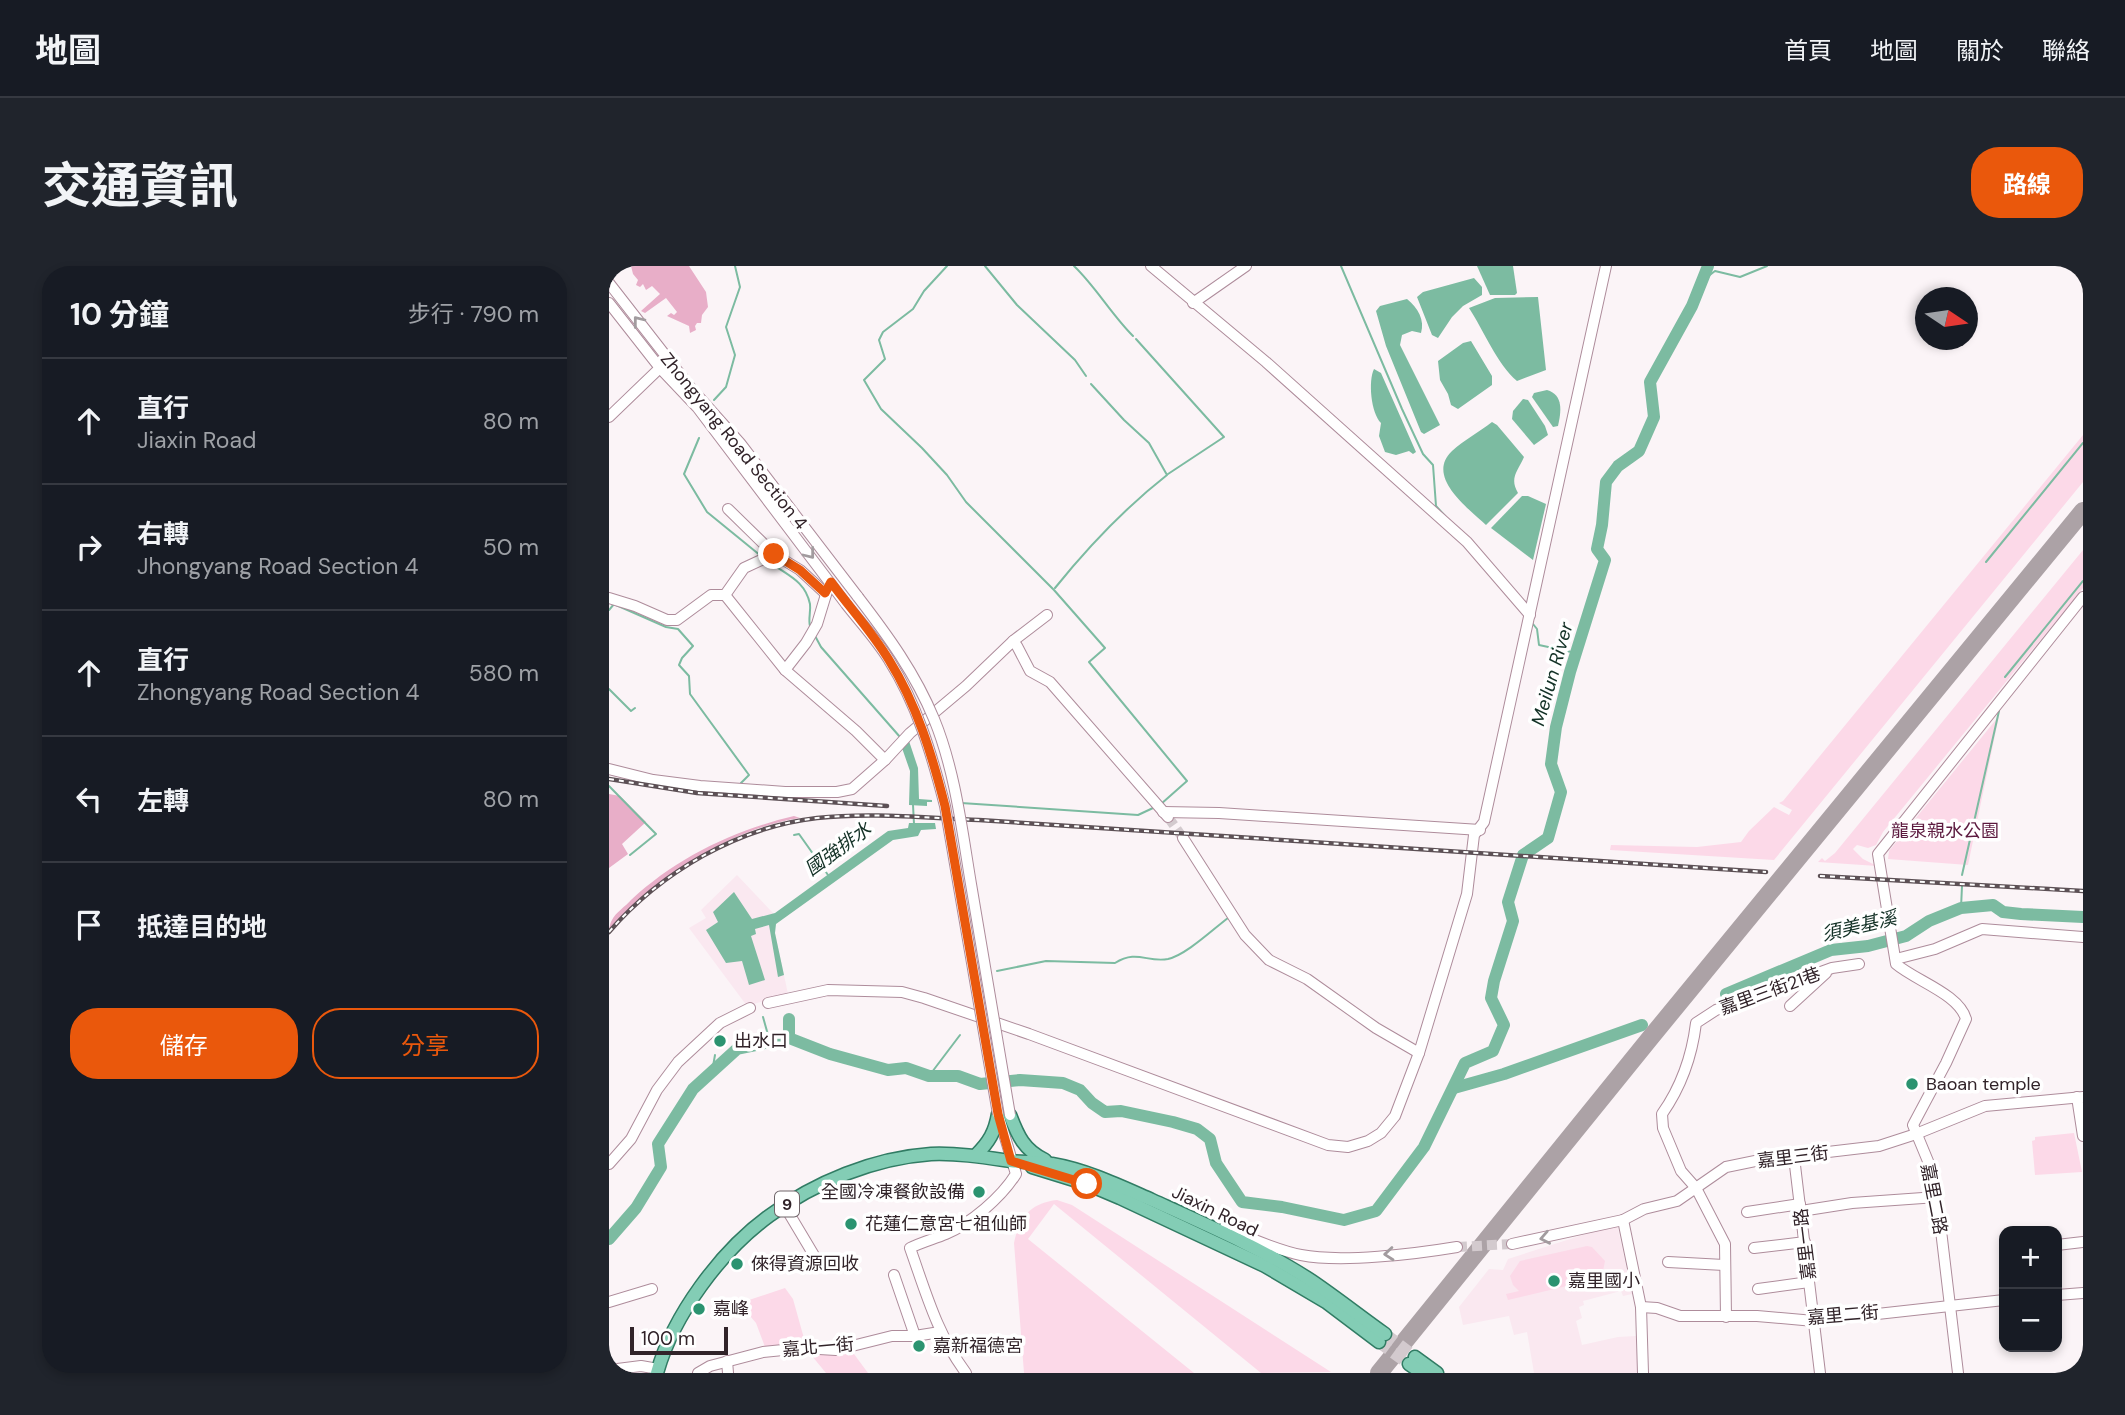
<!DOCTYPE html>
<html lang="zh-TW">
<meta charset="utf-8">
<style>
:root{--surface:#171b24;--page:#20242c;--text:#f1f3f6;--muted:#9ea1a6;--line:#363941;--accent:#ea580c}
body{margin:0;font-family:"DM Sans","Noto Sans TC",sans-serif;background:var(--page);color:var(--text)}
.controls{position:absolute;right:21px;bottom:21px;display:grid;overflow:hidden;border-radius:14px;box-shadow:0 4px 10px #0003}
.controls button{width:63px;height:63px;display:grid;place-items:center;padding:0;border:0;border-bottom:2px solid var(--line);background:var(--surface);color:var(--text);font:35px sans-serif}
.compass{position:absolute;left:1306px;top:21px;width:63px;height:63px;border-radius:50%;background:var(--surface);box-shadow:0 4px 10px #0003;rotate:103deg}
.scale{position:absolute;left:21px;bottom:18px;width:98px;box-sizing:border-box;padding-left:7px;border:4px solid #312329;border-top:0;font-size:19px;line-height:24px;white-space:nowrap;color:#312329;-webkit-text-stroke:5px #fff;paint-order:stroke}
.stop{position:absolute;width:21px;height:21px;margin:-16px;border:5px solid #ea580c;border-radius:50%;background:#fff}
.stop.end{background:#ea580c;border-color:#fff;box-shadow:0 2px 7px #0008}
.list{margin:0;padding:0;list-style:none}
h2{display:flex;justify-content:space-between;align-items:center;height:91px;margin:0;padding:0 28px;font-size:30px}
h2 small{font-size:23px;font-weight:400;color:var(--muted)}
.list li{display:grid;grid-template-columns:46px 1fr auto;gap:21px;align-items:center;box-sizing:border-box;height:126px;padding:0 28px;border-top:2px solid var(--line)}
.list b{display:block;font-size:26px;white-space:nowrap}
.list p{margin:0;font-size:23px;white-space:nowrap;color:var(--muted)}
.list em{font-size:23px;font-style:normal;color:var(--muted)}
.actions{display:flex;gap:14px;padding:21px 28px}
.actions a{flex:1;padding:16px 0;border:2px solid var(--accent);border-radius:28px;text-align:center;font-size:24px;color:var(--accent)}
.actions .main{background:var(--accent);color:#fff}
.icon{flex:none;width:38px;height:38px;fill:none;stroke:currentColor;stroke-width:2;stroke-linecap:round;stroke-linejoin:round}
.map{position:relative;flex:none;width:1474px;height:1107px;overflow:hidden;border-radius:28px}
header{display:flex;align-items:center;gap:42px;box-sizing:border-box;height:98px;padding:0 35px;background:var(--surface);border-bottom:2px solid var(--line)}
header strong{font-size:33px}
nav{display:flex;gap:38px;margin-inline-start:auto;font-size:24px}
.intro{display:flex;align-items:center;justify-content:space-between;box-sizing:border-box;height:168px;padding:0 42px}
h1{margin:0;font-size:49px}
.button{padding:18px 32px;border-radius:28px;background:var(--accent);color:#fff;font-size:24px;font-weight:700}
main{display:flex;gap:42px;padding:0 42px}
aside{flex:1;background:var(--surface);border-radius:28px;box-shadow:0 4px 10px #0003}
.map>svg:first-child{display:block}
.built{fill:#fae8f0}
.green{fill:#fcd9e8}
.forest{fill:#e8aec8}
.water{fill:#7cbba1}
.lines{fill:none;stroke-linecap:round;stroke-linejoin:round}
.stream{stroke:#7cbba1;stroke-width:2}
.river{stroke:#7cbba1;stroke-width:12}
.taxiway{stroke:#aca2a6;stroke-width:18}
.minor-tunnel{stroke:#d3cace;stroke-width:10;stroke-dasharray:10 5;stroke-linecap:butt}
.major-tunnel{stroke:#d3cace;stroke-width:12;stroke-dasharray:12 6;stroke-linecap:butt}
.minor-casing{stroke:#ae8c9b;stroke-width:12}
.major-casing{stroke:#317c64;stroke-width:15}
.minor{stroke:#fff;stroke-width:10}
.major{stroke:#83cdb5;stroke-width:12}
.rail-casing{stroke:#5c5055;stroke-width:4.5}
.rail{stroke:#fff;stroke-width:2;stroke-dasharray:5;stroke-linecap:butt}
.minor-bridge-casing{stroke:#ae8c9b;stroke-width:12;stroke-linecap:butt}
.minor-bridge{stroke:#fff;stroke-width:10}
.oneway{stroke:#a29c9f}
.route{stroke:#ea580c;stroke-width:9}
.poi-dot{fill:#2b9370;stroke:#fff;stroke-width:2.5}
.labels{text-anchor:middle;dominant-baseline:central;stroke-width:7;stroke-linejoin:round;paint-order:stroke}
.shield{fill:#fff;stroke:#6f6569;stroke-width:2}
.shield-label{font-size:16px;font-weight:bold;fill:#312329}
.street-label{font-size:18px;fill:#312329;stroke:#fff}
.park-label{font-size:18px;fill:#5c1a3f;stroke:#fff}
.poi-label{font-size:18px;fill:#312329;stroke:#fff;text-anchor:start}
.water-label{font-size:19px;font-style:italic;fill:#123025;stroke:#fff}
</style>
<header>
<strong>地圖</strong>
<nav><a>首頁</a><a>地圖</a><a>關於</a><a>聯絡</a></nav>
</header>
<div class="intro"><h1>交通資訊</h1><a class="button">路線</a></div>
<main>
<aside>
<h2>10 分鐘<small>步行 · 790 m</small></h2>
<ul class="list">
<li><svg class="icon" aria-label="ahead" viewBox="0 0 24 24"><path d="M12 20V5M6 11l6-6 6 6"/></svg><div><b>直行</b><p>Jiaxin Road</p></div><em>80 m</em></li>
<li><svg class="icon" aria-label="right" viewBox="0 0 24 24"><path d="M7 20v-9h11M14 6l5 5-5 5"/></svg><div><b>右轉</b><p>Jhongyang Road Section 4</p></div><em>50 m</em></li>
<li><svg class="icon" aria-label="ahead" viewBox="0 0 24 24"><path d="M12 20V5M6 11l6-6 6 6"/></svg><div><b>直行</b><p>Zhongyang Road Section 4</p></div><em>580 m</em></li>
<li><svg class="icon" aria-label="left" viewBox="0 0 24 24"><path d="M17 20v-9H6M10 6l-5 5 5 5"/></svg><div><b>左轉</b></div><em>80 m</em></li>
<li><svg class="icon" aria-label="arrive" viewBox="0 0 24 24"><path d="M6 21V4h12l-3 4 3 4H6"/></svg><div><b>抵達目的地</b></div></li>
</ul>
<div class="actions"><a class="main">儲存</a><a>分享</a></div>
</aside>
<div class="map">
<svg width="1474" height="1107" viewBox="0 0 1474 1107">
<rect width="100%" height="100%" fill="#fbf4f7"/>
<!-- built -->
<g class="built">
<polygon points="128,609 164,647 166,667 179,728 138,740 80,662 97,652 92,644"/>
<polygon points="1008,958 1023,1028 1014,1030 1012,1025 974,1035 975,1039 970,1041 973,1052 967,1055 973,1079 1009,1071 1027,1070 1029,1107 925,1107 918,1066 905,1069 900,1050 854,1059 850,1041 880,1003 894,1004 899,993"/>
</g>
<!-- green -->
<g class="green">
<polygon points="1474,169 1474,216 1165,594 1001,584 1002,579 1088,581 1132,576 1140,565 1165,541 1180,549 1183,544 1170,537 1174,535"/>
<polygon points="1474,284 1474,322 1274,566 1267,579 1259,582 1248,579 1244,583 1254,593 1268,600 1209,596 1213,592 1216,595 1226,587"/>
<polygon points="1390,450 1359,599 1279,593 1280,585"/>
<polygon points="1465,867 1473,906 1426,909 1423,875 1426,874 1426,871"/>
<path d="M448,934l15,5 259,167 -70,1 -207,-169 -26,35 166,134h-170l-10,-130c5,-25 16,-40 43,-43z"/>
<polygon points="978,980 983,981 996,995 994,1005 987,1013 899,1034 897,1028 910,1025 904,1019 901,1010 911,995"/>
<polygon points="176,1022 184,1033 196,1076 156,1081 147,1057 136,1044 137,1035"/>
<polygon points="242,1084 259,1107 217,1107 203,1090"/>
</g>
<!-- forest -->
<g class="forest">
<polygon points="22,0 80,0 97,26 99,41 93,49 92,57 88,57 86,60 87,64 81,67 80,60 58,50 62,47 65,49 68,46 57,32 36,47 32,45 51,28 43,20 37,24 34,18 31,21 27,19 29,14 24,8"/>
<polygon points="0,528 11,530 37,556 13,578 19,588 0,602"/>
<path d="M185,550l6,2c-69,10 -144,60 -191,111 1,-3 1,-6 3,-9 3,-7 14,-14 19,-20 45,-42 103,-70 163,-84z"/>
</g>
<!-- water -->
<g class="water">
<polygon points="868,0 904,0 908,27 906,29 881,29"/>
<polygon points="865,12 873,21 873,29 854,40 843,51 829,72 823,69 808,31 814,26"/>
<path d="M929,31l8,73 -29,11c-20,-17 -33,-50 -48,-73l26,-10z"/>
<path d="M798,33c11,9 18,21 14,34l-9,-2 -10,4 -2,10 40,80 -16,9 -3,-2 -35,-86 -10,-35 4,-5z"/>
<polygon points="862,75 883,110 883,119 849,143 842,139 839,128 831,114 829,95 854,77"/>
<path d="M765,103l7,4 35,79 -3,2 -4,-3 -13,4 -11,-3 -6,-16 2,-13c-10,-10 -13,-42 -7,-54z"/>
<path d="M938,124c17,5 14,22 11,36l-5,1 -21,-30 2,-4z"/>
<polygon points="914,133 919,134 936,160 939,169 925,179 903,153 904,145"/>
<path d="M883,156l5,3 27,32c-6,14 -15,21 -6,36l-32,32c-18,-17 -61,-48 -34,-74 12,-11 27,-19 40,-29z"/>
<polygon points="913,230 919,230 937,238 924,294 882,262"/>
<polygon points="300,475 309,502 310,533 323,534 323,536 318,536 318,540 300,539 301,505 293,482"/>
<polygon points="300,557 326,557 327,563 312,564 309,570 284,574 167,658 166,667 175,709 169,711 160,659 146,663 147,668 142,670 156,714 140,719 133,695 117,697 97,664 109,656 104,646 125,626 143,653 166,647 279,565 299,562"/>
</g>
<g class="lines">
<!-- stream -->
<g class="stream">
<polyline points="338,0 315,25 304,43 274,66 270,74 276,93 255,114 272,143 313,182 338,209 357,236 445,324 496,382 480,396 578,515 552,538"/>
<polyline points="376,0 408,39 466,94 477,110"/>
<path d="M465,0c22,21 37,48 59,70"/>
<polyline points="732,0 793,143 814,188 824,199 827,240 837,251"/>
<polyline points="1093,15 1106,5 1131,11 1158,0"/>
<polyline points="527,73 615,171 559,208"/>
<polyline points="105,134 117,121 126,89 117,61 131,21 126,0"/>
<polyline points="90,172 75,208 98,246 152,290"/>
<path d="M159,295c18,14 37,19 42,43 1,8 -2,15 0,22"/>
<polyline points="1377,296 1474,177"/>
<path d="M446,322c33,-41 70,-80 112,-113l-18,-32 -25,-23 -33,-36"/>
<polyline points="7,339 57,361 69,363 84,380 73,392 70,399 80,410 81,428 140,509 132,517"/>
<polyline points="0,344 5,338"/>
<polyline points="924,358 928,363 930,379 967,387"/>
<polyline points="205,368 212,381 291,471"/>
<polyline points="1396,411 1474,315"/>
<polyline points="0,423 22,445 26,442"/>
<polyline points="0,520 47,568 21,589"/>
<polyline points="352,537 529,549 544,542"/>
<polyline points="304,539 305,558"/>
<polyline points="185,569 190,568 219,609"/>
<polyline points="1353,609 1390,445"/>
<polyline points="1352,642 1353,620"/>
<path d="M388,705l49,-10 69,2c22,-14 32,0 53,-4 18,-4 44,-29 60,-41"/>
<polyline points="154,751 161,776"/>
<polyline points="103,806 106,789"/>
<polyline points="320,810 351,769"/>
</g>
<!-- river -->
<g class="river">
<polyline points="1117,728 1222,684 1259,680 1297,670 1320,655 1352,642 1384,639 1394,646 1412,648 1474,651"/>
<polyline points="180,753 180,772"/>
<polyline points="845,822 895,808 1033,759"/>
<polyline points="0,973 27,942 52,901 49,878 84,823 128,783 180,772 221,788 279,804 297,802 320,810 349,810 371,818 411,814 454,817 471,824 483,837 496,846 512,845 564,856 588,863 601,873 607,897 633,936 673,941 735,954 767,945 815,881 856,797 884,785 895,759 882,732 885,715 904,655 899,636 914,589 939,572 952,526 942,498 947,461 961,406 996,294 988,283 993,259 997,216 1009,200 1030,185 1045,151 1041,116 1083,40 1099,0"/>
</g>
<!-- taxiway -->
<polyline class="taxiway" points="770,1107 1042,771 1474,245"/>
<!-- minor-tunnel -->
<g class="minor-tunnel">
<polyline points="559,551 574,572"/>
<polyline points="848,981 903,978"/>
</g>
<!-- major-tunnel -->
<g class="major-tunnel">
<polyline points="776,1068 806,1091"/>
<polyline points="770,1076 800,1098"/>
</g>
<defs>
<g id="minor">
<polyline points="542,0 657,96 858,276 921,349"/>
<polyline points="0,17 81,121 131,177 249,331"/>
<polyline points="0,37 51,102 88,141 237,338"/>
<polyline points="584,37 637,0"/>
<polyline points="0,151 55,98"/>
<polyline points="119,243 165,288 191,304 216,327"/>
<polyline points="116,329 135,302 165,288"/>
<polyline points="0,332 26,340 58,354 68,354 102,329 116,329 176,404 247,465 276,494"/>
<polyline points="404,375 438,349"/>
<polyline points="176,404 197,377 208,358 219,322"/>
<polyline points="0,503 44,514 91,520 176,526 228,526 243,523 276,494 301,467 357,420 404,375 408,380 421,405 441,416 559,551"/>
<polyline points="554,546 610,547 871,564"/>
<polyline points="574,572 636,669 660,694 698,713 767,762 810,787"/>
<polyline points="1287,693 1326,683 1373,663 1474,671"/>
<polyline points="159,737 219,724 293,726 315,732 420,768 719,879 739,881 759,875 772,867 786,850 810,787 858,628 865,569 875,556 997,0"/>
<polyline points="1181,740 1217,707"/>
<polyline points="1468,831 1474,870"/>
<polyline points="1185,891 1211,1107"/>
<polyline points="0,898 22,873 48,824 69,796 111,757 141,742"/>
<polyline points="175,939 209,996"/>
<polyline points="1192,945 1243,937 1328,931"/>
<polyline points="1138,946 1191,938"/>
<polyline points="1014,954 1032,1041 1034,1107"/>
<path d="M615,962c25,9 51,22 77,27 40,8 114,-1 156,-8"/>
<polyline points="903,978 1014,954 1035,943 1068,935 1117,901 1151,894 1270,880 1307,868 1376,840 1474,831"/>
<polyline points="1448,979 1474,976"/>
<polyline points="1145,982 1196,976"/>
<polyline points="1059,996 1115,999"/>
<polyline points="285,1009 306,1070"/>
<polyline points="1149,1023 1200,1016"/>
<polyline points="1448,1029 1474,1027"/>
<polyline points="0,1036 43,1023"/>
<polyline points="1032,1041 1048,1042 1071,1050 1148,1050 1205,1055 1395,1034"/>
<path d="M1117,1051l-1,-73 -29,-56 -15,-17 -18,-43 -1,-14c19,-27 30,-58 34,-91l20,-13 116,-42 27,-4"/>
<polyline points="118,1095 119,1107"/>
<polyline points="0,1104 32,1100 49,1103"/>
<polyline points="89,1107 101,1100 154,1086 194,1082 227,1084 283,1070 306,1070 331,1066"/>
<path d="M357,1107c-29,-39 -40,-80 -56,-125 12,-6 24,-9 36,-14 25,-11 55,-36 70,-60l-18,-60"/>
<path d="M1349,1107l-21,-176 -7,-31 -17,-41 33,-62 20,-44c-7,-25 -50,-38 -70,-55l-18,-110 205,-257"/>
</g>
<g id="major">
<path d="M401,849c8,21 14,35 35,45"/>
<path d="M367,889c13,-13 19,-23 22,-41"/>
<polyline points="423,901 478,918 511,932 656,1000 717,1036 770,1076"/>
<polyline points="806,1091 828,1107"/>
<polyline points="800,1098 813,1107"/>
<path d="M48,1107c16,-58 64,-122 112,-157 46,-34 105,-58 162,-62 27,-1 52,3 79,7 14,2 28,0 42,3 35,6 68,22 100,36 53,24 111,49 160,81 25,17 49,36 73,53"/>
</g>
</defs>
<!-- minor casing -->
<use href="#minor" class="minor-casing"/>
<!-- major casing -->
<use href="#major" class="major-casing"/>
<!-- minor -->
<use href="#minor" class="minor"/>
<!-- major -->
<use href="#major" class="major"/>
<defs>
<g id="rail">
<polyline points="0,513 88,527 278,540"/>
<polyline points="1211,610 1474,625"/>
<path d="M0,666c52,-60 129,-105 208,-114 54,-6 108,0 162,2l787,52"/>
</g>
</defs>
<!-- rail casing -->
<use href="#rail" class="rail-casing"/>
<!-- rail -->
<use href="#rail" class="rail"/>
<defs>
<g id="minor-bridge">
<path d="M249,331c30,39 57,76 76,122 21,51 28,111 37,165 13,77 26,154 39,231"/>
<path d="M237,338c14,18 31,36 43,56 28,44 43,95 56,146l53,308"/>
</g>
</defs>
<!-- minor-bridge casing -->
<use href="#minor-bridge" class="minor-bridge-casing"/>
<!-- minor-bridge -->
<use href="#minor-bridge" class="minor-bridge"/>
</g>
<!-- one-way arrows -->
<defs><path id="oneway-chevron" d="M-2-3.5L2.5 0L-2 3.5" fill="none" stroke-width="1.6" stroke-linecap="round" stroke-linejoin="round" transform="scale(1.75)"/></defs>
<g class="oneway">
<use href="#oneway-chevron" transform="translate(29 55) rotate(-128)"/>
<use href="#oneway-chevron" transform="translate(201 288) rotate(52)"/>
<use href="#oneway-chevron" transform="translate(936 972) rotate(169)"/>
<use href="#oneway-chevron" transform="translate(780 988) rotate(175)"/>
</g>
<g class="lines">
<!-- route -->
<path class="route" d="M165,288l26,16 25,23 6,-11c19,26 42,51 58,78 28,45 43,95 56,146l53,308 13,47 76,23"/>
</g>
<!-- markers -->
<g class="poi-dot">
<circle cx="111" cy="775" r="7"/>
<circle cx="1303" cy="818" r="7"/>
<circle cx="370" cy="926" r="7"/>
<circle cx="242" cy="958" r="7"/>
<circle cx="128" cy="998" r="7"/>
<circle cx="945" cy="1015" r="7"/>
<circle cx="90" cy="1043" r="7"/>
<circle cx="310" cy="1080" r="7"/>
</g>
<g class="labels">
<!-- shield labels -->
<rect class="shield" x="166" y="925.5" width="24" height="25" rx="5"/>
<g class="shield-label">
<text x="178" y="938">9</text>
</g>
<!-- street labels -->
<g class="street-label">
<text transform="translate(125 175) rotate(51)">Zhongyang Road Section 4</text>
<text transform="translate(1161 725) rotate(-20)">嘉里三街21巷</text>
<text transform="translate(1184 891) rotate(-7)">嘉里三街</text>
<text transform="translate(1325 933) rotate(79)">嘉里二路</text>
<text transform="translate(606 945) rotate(26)">Jiaxin Road</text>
<text transform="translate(1196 978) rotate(-97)">嘉里一路</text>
<text transform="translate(1234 1049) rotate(-5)">嘉里二街</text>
<text transform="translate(209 1081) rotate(-5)">嘉北一街</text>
</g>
<!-- park labels -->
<g class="park-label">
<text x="1336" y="565">龍泉親水公園</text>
</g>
<!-- poi labels -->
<g class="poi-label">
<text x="125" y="775">出水口</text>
<text x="1317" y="818">Baoan temple</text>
<text x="356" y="926" text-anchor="end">全國冷凍餐飲設備</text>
<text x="256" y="958">花蓮仁意宮七祖仙師</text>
<text x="142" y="998">倈得資源回收</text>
<text x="959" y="1015">嘉里國小</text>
<text x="104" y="1043">嘉峰</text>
<text x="324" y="1080">嘉新福德宮</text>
</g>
<!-- water labels -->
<g class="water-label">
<text transform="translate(943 408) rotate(-74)">Meilun River</text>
<text transform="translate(229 583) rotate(-36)">國強排水</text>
<text transform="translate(1250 660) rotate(-13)">須美基溪</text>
</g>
</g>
</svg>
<div class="controls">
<button>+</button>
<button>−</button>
</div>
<svg class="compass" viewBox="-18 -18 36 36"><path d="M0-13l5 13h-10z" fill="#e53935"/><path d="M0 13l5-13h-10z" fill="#9ea1a6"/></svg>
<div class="scale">100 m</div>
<div class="stop" style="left:478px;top:918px"></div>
<div class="stop end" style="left:165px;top:288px"></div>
</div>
</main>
